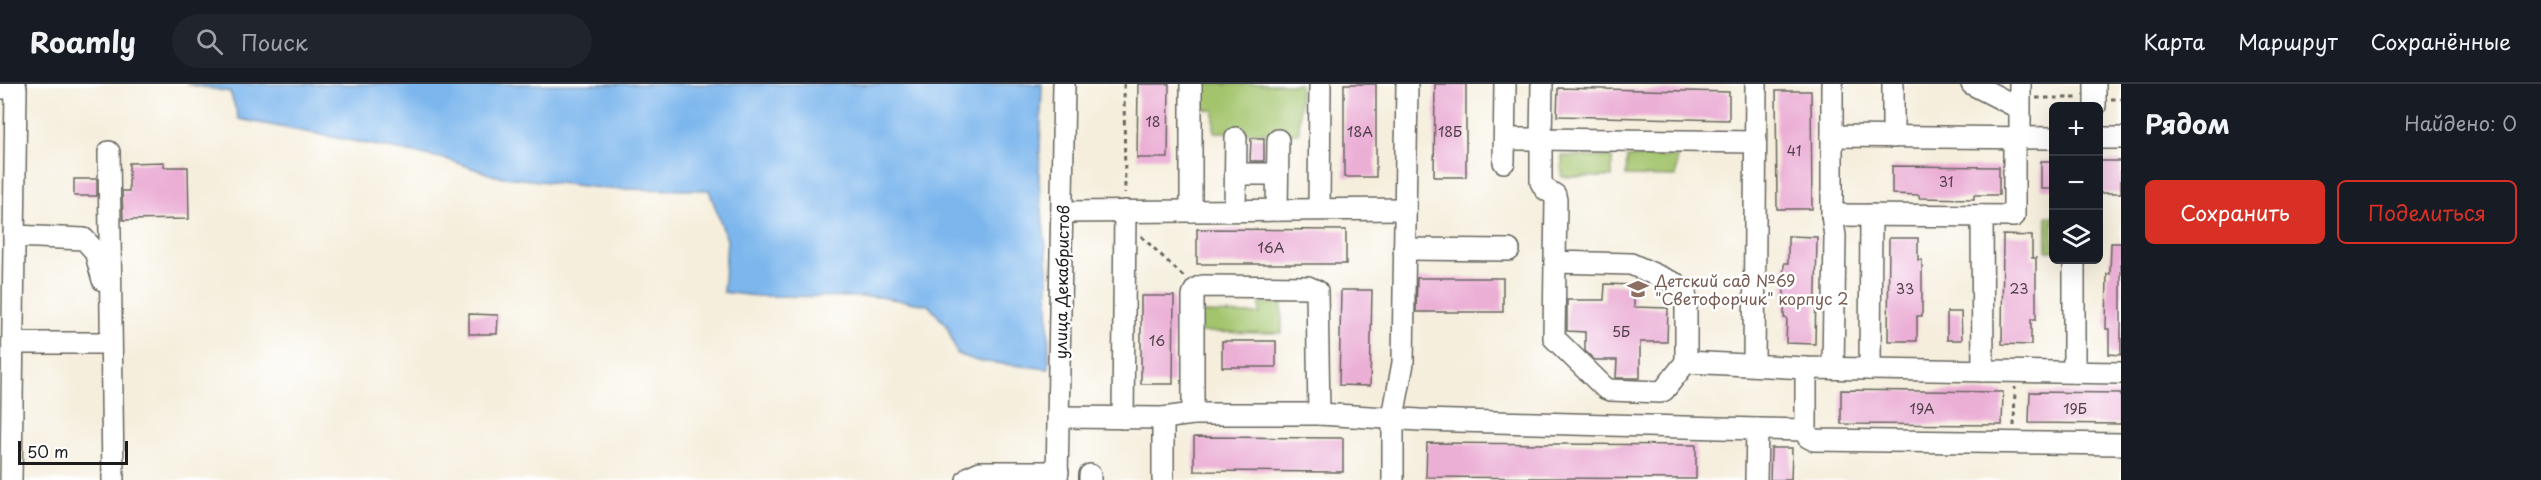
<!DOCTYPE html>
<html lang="ru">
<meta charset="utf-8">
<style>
:root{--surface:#171b24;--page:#20242c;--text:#f1f3f6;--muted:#9ea1a6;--line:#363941;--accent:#d93025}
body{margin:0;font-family:"Playpen Sans",sans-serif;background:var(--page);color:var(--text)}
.controls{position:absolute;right:18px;top:18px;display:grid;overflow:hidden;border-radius:9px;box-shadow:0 6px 24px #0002}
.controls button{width:54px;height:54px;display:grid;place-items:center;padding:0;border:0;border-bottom:2px solid var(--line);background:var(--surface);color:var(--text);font:30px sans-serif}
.scale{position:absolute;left:18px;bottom:15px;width:110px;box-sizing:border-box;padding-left:6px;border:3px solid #1c1c1c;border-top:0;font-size:16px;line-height:21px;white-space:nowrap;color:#1c1c1c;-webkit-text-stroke:4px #fff;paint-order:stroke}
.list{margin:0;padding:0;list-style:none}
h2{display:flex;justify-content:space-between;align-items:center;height:78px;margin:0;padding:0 24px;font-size:26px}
h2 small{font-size:20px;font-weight:400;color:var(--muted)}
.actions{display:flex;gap:12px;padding:18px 24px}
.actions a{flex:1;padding:14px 0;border:2px solid var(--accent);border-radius:9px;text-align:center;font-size:21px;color:var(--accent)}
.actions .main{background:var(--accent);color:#fff}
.icon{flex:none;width:33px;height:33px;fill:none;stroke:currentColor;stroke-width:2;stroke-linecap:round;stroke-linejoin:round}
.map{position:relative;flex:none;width:2121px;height:396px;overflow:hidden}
header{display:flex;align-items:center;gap:36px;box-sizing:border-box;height:84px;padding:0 30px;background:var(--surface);border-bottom:2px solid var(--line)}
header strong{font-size:28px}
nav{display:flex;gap:33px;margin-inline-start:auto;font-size:21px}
.search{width:420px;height:54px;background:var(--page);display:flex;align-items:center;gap:15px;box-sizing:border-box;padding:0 21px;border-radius:33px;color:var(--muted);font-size:22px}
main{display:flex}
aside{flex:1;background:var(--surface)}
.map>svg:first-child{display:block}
.green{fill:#a3c46c;stroke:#607044;stroke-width:1.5}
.water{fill:#7cb6ed;stroke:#4c6984;stroke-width:1.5}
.building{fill:#ebaed5}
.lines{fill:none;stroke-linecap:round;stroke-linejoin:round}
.minor-casing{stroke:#68665f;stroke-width:24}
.path{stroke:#68665f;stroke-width:3;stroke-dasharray:4.5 4.5;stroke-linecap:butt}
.minor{stroke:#fff;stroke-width:21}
.labels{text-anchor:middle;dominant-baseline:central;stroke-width:5;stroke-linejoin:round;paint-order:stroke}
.number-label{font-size:14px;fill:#50404a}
.education-label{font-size:16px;fill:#785e54;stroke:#fff;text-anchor:start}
.street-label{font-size:16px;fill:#1c1c1c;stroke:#fff}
</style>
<header>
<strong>Roamly</strong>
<div class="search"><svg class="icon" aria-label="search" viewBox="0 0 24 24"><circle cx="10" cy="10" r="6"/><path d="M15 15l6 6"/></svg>Поиск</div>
<nav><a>Карта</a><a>Маршрут</a><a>Сохранённые</a></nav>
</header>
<main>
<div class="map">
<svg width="2121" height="396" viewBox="0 0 2121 396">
<rect width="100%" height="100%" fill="#fff"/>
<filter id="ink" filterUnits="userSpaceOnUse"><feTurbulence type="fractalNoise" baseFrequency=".0167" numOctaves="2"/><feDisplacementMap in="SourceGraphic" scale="12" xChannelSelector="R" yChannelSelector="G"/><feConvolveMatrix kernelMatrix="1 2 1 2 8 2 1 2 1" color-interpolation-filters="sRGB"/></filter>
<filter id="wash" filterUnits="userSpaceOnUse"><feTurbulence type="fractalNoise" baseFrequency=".008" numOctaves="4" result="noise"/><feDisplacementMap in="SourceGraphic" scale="24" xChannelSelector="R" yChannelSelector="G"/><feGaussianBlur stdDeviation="1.35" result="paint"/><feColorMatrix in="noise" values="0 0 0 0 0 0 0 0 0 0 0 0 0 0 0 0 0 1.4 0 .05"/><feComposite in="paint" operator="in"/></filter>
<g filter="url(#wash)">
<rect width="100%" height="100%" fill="#f5eedc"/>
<!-- green -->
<g class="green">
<polygon points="1203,0 1300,0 1299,49 1214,48 1214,26 1203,25"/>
<polygon points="1562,72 1612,73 1612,93 1562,93"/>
<polygon points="1627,73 1677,73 1676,93 1626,92"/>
<rect x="2047" y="132" width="6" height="35"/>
<polygon points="1260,219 1282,219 1282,249 1199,248 1199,229 1260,230"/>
</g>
<!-- water -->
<polygon class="water" points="186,0 1042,0 1039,97 1048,184 1049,285 977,277 957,270 947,242 928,221 879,213 755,212 723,208 727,156 709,106 610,105 495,92 446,75 239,35 230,8"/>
<g id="blocks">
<!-- building -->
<g class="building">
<polygon points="1138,0 1169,0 1168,74 1137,74"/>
<rect x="1344" y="0" width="32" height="93"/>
<polygon points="1435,0 1466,0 1466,93 1434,93"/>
<polygon points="1558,4 1729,8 1729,36 1557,32"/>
<polygon points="1776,7 1811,7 1812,125 1777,125"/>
<polygon points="1251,54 1264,54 1264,77 1250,77"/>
<rect x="2041" y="77" width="13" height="28"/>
<rect x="2098" y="77" width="23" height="32"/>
<polygon points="164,78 164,83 188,83 189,135 123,136 122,107 129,107 129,79"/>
<polygon points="1892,82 1999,83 1999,111 1974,111 1974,115 1919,114 1919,111 1892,110"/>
<rect x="74" y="95" width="23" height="17"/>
<polygon points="1197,145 1346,146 1346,180 1197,180"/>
<polygon points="2003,151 2032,152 2032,174 2036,174 2036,235 2031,235 2031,261 2002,260"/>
<polygon points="1788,152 1817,153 1815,260 1786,259 1787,234 1784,234 1784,179 1788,179"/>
<polygon points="1889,154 1918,154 1918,176 1922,176 1922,232 1917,232 1917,257 1888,257"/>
<polygon points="2111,159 2121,159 2121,271 2109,270 2109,245 2106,245 2107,190 2110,190"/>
<polygon points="1417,194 1503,194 1503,228 1416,228"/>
<polygon points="1605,200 1634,201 1634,223 1668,224 1667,258 1640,258 1640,294 1616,294 1617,276 1595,276 1585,267 1585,248 1567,247 1567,216 1604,216"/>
<polygon points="1341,206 1372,206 1370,302 1339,301"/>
<polygon points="1141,212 1174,212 1173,300 1141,300"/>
<polygon points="1947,228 1961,228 1962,256 1947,256"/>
<polygon points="469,230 498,231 497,250 469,250"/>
<rect x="1222" y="257" width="54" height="26"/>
<polygon points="1841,306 2003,308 2002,341 1841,340"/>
<polygon points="2030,308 2121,309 2121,340 2029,339"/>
<polygon points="1194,353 1343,354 1343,388 1194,387"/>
<polygon points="1427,359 1696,361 1696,395 1426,393"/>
<polygon points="1771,364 1792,364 1791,396 1770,396"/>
</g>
</g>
</g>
<g filter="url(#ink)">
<use href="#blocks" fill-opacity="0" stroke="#68665f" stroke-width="1.5"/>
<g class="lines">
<defs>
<g id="minor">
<polyline points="1191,0 1191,127 1405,125"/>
<polyline points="1542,0 1541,55 1754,58"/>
<polyline points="1832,0 1832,131 1835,152 1833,284"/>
<polyline points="1972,0 2019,24"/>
<polyline points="2020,0 2020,54"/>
<polyline points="0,4 16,4 11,396"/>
<polyline points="2095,22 2095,0"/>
<polyline points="1832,52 2054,54"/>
<polyline points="1893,53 1893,0"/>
<polyline points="2098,54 2121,54"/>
<polyline points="1505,55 1541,55 1541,98 1545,105 1555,111 1556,116 1555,178 1631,180 1676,200 1685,209 1686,214 1686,278 1806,284 2121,289"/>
<polyline points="109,68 113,396"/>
<polyline points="1504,78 1505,0"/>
<polyline points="1236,90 1277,90"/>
<polyline points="1319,125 1320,0"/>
<polyline points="1235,126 1236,54"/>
<polyline points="1277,126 1278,56"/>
<polyline points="1062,128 1191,127"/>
<polyline points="1832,131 2014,132 2014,54"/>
<polyline points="1982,132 1983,287"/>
<polyline points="14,152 84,155 95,167 103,196"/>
<polyline points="1404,165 1509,166"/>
<polyline points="2074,177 2074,288"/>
<polyline points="1555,178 1554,254 1605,304 1610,306 1660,308 1664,306 1686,278"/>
<polyline points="13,259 111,259"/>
<polyline points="1754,281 1756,0"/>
<polyline points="1806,284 1806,346 1808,353 1814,356 2121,360"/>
<polyline points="1870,285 1871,131"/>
<path d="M1193,330v-117c1,-7 4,-10 11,-11l104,1 9,4 2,123"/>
<polyline points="1060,333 1163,334 1193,330 1319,330 1420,336 1757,345"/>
<polyline points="1123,334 1125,127"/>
<polyline points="1163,334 1163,396"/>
<polyline points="967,396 971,392 980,388 1058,388"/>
<polyline points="1057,396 1064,0"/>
<polyline points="1090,396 1090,391"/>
<polyline points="1393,396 1393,333 1403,279 1407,0"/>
<polyline points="1756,396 1757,345 1806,346"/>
</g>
</defs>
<!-- minor casing -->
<use href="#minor" class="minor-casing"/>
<!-- path -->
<g class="path">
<polyline points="1124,0 1125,109"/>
<polyline points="2036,14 2077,14"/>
<polyline points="2111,15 2121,15"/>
<polyline points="1141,152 1184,193"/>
<polyline points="2014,342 2015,303"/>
</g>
<!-- minor -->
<use href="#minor" class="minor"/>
</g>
</g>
<!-- icons -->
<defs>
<symbol id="school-bare" viewBox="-9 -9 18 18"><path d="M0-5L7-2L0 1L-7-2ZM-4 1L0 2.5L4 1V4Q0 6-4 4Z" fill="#8d6e63" stroke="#fff" stroke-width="2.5" paint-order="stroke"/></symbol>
</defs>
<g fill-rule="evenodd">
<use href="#school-bare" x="1623" y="190" width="30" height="30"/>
</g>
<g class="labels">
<!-- number labels -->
<g class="number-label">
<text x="1153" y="37">18</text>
<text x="1360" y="47">18А</text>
<text x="1450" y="47">18Б</text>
<text x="1794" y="66">41</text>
<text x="1946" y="97">31</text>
<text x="1271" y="163">16А</text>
<text x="1905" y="204">33</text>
<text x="2019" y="204">23</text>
<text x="1621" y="247">5Б</text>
<text x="1157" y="256">16</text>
<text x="1922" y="324">19А</text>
<text x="2075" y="324">19Б</text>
</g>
<!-- education labels -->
<g class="education-label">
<text x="1655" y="196">Детский сад №69<tspan x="1655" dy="18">"Светофорчик" корпус 2</tspan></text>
</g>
<!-- street labels -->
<g class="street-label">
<text transform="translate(1061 198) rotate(-89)">улица Декабристов</text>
</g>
</g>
</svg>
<div class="controls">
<button>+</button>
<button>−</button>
<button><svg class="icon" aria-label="layers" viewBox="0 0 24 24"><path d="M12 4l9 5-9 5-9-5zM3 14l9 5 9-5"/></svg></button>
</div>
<div class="scale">50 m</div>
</div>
<aside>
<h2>Рядом<small>Найдено: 0</small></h2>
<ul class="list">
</ul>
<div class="actions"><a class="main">Сохранить</a><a>Поделиться</a></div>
</aside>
</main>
